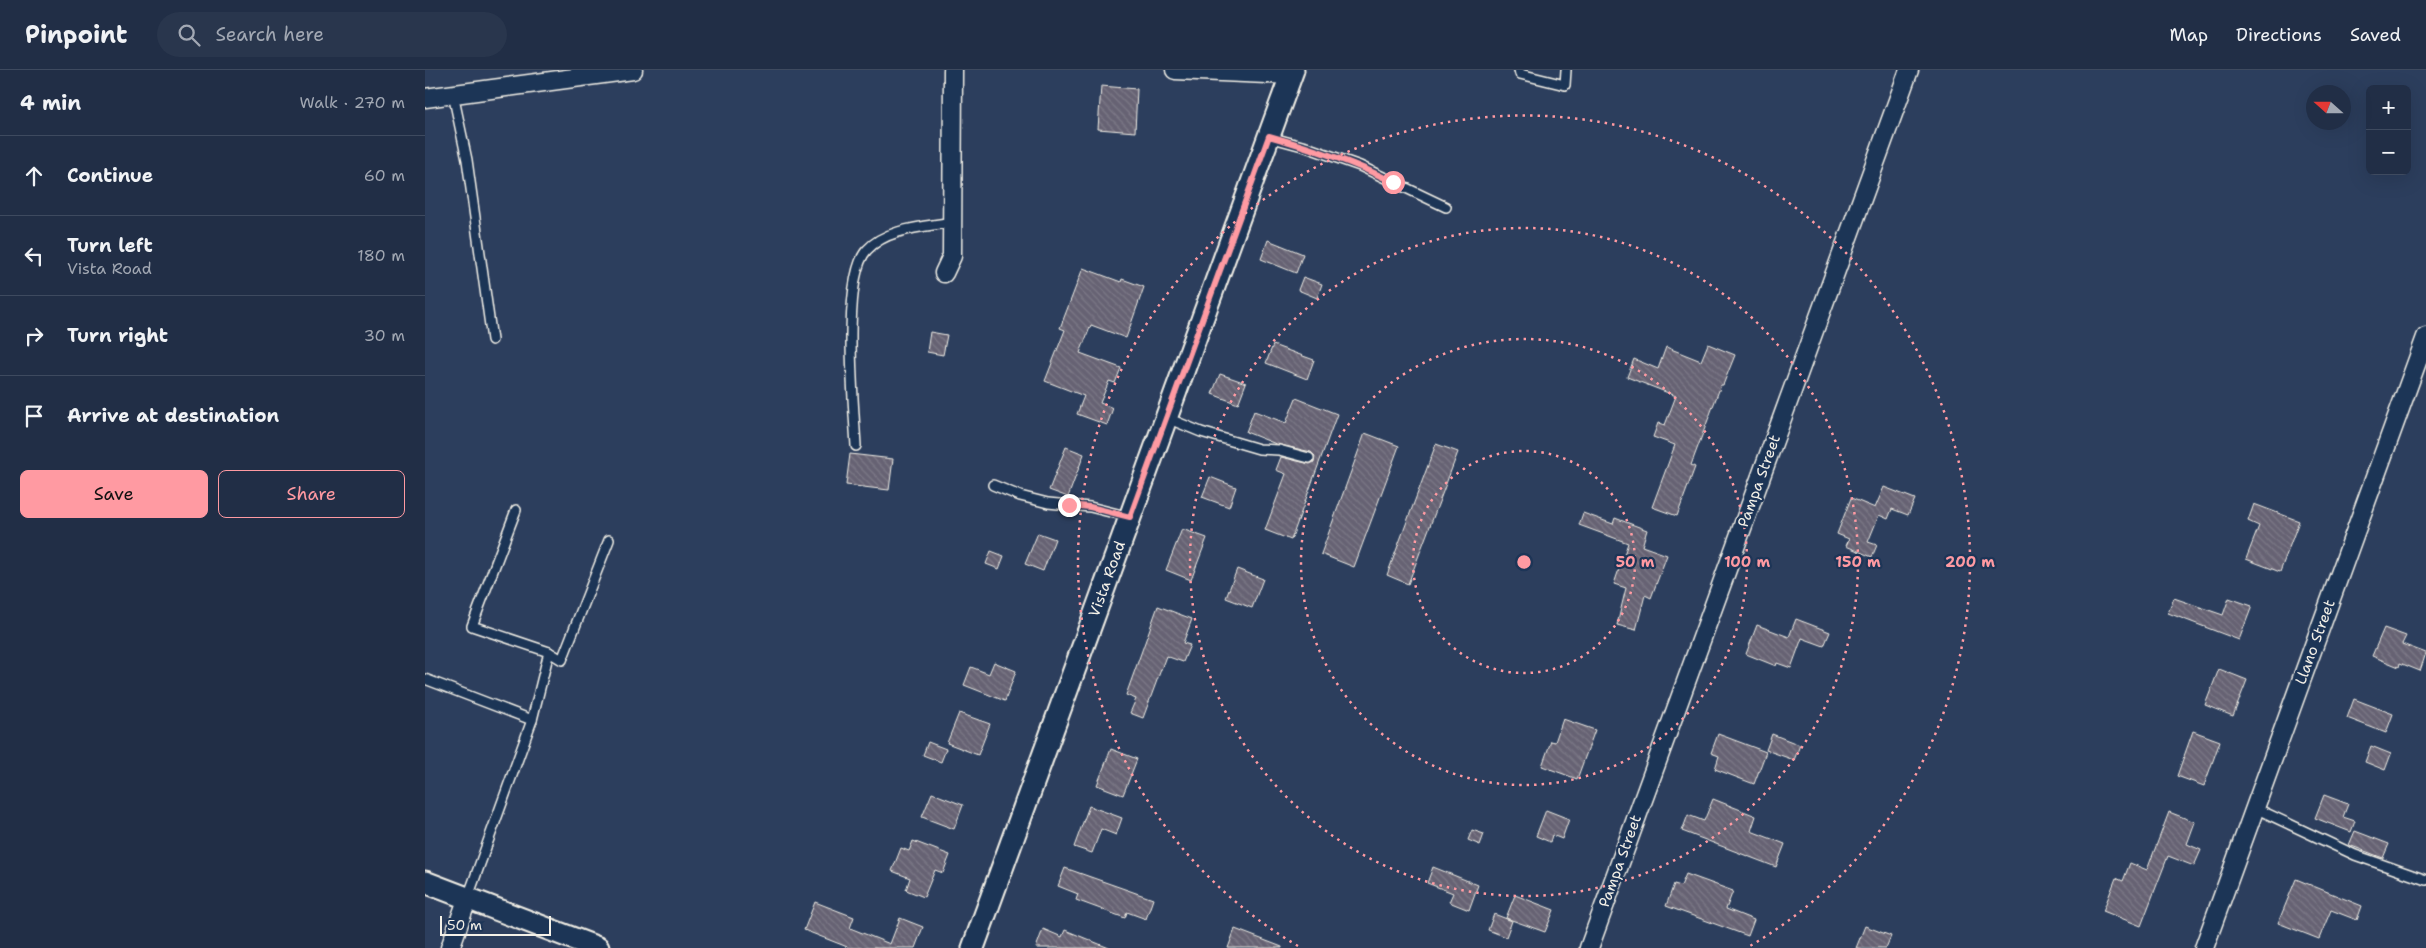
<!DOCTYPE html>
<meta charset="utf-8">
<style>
:root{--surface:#212e46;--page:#29364d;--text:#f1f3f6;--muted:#a2a8b3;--line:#3e4a5f;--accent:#ff9aa2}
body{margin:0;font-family:"Shantell Sans",sans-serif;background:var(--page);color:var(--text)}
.controls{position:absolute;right:15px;top:15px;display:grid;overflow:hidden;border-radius:8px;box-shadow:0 5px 20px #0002}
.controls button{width:45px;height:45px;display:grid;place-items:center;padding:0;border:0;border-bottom:1px solid var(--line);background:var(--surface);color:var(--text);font:25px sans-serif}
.compass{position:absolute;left:1881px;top:15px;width:45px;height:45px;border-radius:50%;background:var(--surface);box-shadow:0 5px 20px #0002;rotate:291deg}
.scale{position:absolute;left:15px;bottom:12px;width:111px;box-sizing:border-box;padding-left:5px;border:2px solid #f4f1e8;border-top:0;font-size:14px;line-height:18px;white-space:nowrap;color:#f4f1e8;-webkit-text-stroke:4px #1d3557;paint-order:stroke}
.stop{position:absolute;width:15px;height:15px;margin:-11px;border:4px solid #ff9aa2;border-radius:50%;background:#fff}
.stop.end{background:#ff9aa2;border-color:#fff;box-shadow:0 1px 5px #0008}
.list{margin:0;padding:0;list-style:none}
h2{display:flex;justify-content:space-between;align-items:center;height:65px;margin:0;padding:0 20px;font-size:21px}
h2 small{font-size:16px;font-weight:400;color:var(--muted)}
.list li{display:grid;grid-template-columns:32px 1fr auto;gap:15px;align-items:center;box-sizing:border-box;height:80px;padding:0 20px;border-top:1px solid var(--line)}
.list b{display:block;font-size:19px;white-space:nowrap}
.list p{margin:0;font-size:16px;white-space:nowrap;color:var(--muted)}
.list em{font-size:16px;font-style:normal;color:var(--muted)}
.actions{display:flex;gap:10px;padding:15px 20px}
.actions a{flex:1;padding:11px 0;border:1px solid var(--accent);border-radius:8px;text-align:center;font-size:18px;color:var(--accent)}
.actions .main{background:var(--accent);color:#111}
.icon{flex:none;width:28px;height:28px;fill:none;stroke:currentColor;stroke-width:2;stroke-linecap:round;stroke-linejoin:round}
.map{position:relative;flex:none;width:2001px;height:878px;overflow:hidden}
header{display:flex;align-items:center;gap:30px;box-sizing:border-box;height:70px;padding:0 25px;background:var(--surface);border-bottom:1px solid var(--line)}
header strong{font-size:24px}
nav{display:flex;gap:28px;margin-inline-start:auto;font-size:18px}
.search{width:350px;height:45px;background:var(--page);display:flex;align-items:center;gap:12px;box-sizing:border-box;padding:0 18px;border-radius:28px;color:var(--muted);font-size:19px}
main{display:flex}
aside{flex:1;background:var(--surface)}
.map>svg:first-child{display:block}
.building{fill:url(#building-back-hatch);stroke:#f4f1e8}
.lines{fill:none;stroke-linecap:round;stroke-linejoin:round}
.service-casing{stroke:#f4f1e8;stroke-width:12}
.minor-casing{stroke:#f4f1e8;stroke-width:21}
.tertiary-casing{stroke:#f4f1e8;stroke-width:25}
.service{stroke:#1d3557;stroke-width:9}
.minor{stroke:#1d3557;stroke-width:18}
.tertiary{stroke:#1d3557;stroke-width:21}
.route{stroke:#ff9aa2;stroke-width:6}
.ring{fill:none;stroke:#ff9aa2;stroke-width:2.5;stroke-dasharray:2.5 5}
.labels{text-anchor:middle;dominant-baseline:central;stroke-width:4.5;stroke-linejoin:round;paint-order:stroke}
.street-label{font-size:15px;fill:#f4f1e8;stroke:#1d3557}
.centre{fill:#ff9aa2;stroke:#1d3557;stroke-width:2.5}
.ring-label{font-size:15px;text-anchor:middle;font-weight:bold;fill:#ff9aa2;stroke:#1d3557;stroke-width:4.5;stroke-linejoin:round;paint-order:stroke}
</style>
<header>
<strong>Pinpoint</strong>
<div class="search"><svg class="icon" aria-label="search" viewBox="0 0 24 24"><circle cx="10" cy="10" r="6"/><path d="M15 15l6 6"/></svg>Search here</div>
<nav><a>Map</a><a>Directions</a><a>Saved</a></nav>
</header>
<main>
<aside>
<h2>4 min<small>Walk · 270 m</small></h2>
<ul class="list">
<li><svg class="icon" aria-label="ahead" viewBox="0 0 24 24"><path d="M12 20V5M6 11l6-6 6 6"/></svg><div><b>Continue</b></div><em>60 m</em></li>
<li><svg class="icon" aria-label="left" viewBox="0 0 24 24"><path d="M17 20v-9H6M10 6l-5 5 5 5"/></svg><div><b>Turn left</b><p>Vista Road</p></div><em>180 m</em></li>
<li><svg class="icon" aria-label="right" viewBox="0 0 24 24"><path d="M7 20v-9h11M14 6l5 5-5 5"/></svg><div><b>Turn right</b></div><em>30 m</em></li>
<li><svg class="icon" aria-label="arrive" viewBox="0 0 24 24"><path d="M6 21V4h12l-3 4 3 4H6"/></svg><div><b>Arrive at destination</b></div></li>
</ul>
<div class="actions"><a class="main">Save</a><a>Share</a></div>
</aside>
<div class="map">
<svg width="2001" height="878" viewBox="0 0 2001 878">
<defs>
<pattern id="building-back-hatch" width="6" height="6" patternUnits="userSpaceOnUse" patternTransform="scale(1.25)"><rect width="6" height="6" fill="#666273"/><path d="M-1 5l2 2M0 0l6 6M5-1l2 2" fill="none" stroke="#7c7987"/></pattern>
</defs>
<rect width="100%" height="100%" fill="#2c3e5d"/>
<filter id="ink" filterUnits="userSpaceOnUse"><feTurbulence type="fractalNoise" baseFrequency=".02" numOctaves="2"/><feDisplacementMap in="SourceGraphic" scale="10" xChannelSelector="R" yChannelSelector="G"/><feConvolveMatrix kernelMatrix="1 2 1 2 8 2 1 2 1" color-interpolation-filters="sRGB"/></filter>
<g filter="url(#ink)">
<!-- building -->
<g class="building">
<polygon points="676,16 712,19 710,62 673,59"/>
<polygon points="843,170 878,184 871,203 836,189"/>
<polygon points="658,198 696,212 697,209 719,217 701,268 666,255 655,283 696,298 690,313 684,311 675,333 688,338 682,355 652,344 659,326 620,311 640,260 635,258"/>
<polygon points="878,207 897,214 892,228 873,220"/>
<polygon points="505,262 522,265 518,285 502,282"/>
<polygon points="1283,274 1310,285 1298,315 1296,315 1266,395 1270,397 1252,446 1227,437 1250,375 1228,367 1233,353 1240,355 1251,326 1202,307 1209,289 1233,299 1241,277 1276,291"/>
<polygon points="848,275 889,290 882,309 841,293"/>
<polygon points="795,304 821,313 813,334 787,324"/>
<polygon points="871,328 912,344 866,470 840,460 861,404 851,400 856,387 885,394 889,392 890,386 886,382 851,374 821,362 829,341 861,353"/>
<polygon points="940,363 974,376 929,497 896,484"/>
<polygon points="1011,374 1033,382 983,514 962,505"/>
<polygon points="641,377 659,384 643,427 624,420"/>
<polygon points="425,384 468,389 464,420 421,415"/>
<polygon points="785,407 811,417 804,437 777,427"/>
<polygon points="1459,417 1490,429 1483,445 1467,439 1463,449 1454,445 1443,472 1452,475 1447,487 1421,476 1424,469 1412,464 1426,428 1450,438"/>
<polygon points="1829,434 1874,451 1855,502 1821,489 1834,456 1823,451"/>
<polygon points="1158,443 1188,454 1190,448 1222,460 1217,476 1242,485 1226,528 1220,525 1211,560 1192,555 1201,518 1189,514 1203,473 1154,455"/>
<polygon points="757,459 782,468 766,510 741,500"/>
<polygon points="613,463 630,469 618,501 600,494"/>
<polygon points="566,481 579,486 574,499 561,494"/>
<polygon points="812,499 838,509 827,538 801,528"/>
<polygon points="1749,528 1798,545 1804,528 1827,536 1814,570 1743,543"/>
<polygon points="733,536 767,549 758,573 765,575 758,592 741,586 718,648 705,643 711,629 701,625"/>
<polygon points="1371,549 1405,562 1399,576 1377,568 1366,598 1352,593 1351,596 1321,584 1332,555 1364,567"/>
<polygon points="1959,558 1981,566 1977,574 2001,583 1995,601 1975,593 1974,597 1947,586"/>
<polygon points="569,592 591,601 580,631 539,615 546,597 564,604"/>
<polygon points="1794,599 1822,610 1808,646 1780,635"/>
<polygon points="1929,629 1968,644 1961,663 1922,648"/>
<polygon points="534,643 565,654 553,685 522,673"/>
<polygon points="1138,649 1170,660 1152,709 1117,696 1126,671 1130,672"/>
<polygon points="1768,661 1795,671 1779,716 1752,706"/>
<polygon points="1293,664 1341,682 1329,714 1290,699 1294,686 1286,683"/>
<polygon points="1347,664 1375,675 1369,690 1341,680"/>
<polygon points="503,672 521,679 516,692 498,685"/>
<polygon points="1946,676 1966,684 1960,700 1940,692"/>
<polygon points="686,679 712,689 698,725 672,715"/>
<polygon points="507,723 538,735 529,759 497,747"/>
<polygon points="1899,725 1923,734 1918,747 1930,751 1926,762 1890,748"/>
<polygon points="1288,729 1331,746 1326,761 1360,774 1351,797 1257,761 1263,745 1279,751"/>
<polygon points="664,736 697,748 691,765 676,759 667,783 649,777"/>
<polygon points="1121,740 1144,749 1137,769 1127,765 1125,772 1111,766"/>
<polygon points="1744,742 1770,752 1762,774 1776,780 1769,796 1743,786 1716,856 1678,841 1691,808 1698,811 1705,793 1722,800"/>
<polygon points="1047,760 1059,764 1055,775 1043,770"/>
<polygon points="1930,761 1964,774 1958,788 1924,775"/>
<polygon points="488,771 525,785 518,803 510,800 499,827 481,820 485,808 467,801 476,778 484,781"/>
<polygon points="1008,797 1053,815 1044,840 1024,832 1028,823 1002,813"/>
<polygon points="640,798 728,829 721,849 702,842 700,848 651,830 653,824 633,816"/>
<polygon points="1261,804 1308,821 1301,839 1329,850 1323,866 1241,836 1249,814 1256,816"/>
<polygon points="1871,809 1937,836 1932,850 1906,840 1894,869 1853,853"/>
<polygon points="1090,825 1129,840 1120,862 1081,848"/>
<polygon points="390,832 429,847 425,858 465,874 475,848 498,857 490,878 425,878 379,860"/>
<polygon points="1069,844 1087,851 1081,867 1063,860"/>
<polygon points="1440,856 1466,866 1461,878 1431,878"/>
<polygon points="618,859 637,867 640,860 684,878 611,878"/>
<polygon points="810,859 857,877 857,878 803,878"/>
</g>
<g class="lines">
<defs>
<g id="service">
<polyline points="1094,0 1095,4 1140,15 1141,0"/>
<polyline points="28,24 42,90 67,270"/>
<polyline points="844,67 881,77 935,96 1021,137"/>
<polyline points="742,348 776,362 834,379 854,380 884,388"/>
<path d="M431,376c-2,-39 -15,-169 11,-196 20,-22 58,-23 86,-28"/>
<polyline points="568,415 595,426 623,433 665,437 705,447"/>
<polyline points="91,440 47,556 124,582 137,590 184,470"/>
<polyline points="0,609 107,650"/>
<polyline points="1830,738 1930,785 2001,810"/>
<polyline points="43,827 107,650 124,582"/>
</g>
<g id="minor">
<polyline points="750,0 866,5"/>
<polyline points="0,28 208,0"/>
<polyline points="519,203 527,186 528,0"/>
<polyline points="25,878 43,827"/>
<polyline points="1164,878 1484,0"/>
<polyline points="1779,878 2001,267"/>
</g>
<g id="tertiary">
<polyline points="0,812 173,878"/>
<polyline points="548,878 868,0"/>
</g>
</defs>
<!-- service casing -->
<use href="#service" class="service-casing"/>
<!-- minor casing -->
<use href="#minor" class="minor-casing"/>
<!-- tertiary casing -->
<use href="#tertiary" class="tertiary-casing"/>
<!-- service -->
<use href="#service" class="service"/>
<!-- minor -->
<use href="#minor" class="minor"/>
<!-- tertiary -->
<use href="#tertiary" class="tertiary"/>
</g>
</g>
<g class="lines" filter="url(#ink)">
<!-- route -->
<path class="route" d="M644,435l21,2 40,10 139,-381c43,12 84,26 124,46"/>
</g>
<!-- distance rings -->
<g class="ring">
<circle cx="1099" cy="492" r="111"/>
<circle cx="1099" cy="492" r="223"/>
<circle cx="1099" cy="492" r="334"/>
<path d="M873 876A446 446 0 1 1 1325 876"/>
</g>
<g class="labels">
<!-- street labels -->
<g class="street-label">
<text transform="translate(1334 411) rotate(-70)">Pampa Street</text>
<text transform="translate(682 509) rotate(-70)">Vista Road</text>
<text transform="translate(1890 572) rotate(-70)">Llano Street</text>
<text transform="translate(1195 791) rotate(-70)">Pampa Street</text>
</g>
</g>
<circle cx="1099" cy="492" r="8" class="centre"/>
<g class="ring-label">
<text x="1210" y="497">50 m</text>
<text x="1322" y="497">100 m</text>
<text x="1433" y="497">150 m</text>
<text x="1545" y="497">200 m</text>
</g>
</svg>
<div class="controls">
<button>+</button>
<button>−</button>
</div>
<svg class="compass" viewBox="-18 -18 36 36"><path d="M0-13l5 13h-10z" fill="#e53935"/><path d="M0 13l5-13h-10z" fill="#a2a8b3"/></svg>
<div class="scale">50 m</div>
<div class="stop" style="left:968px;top:112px"></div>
<div class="stop end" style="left:644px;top:435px"></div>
</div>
</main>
